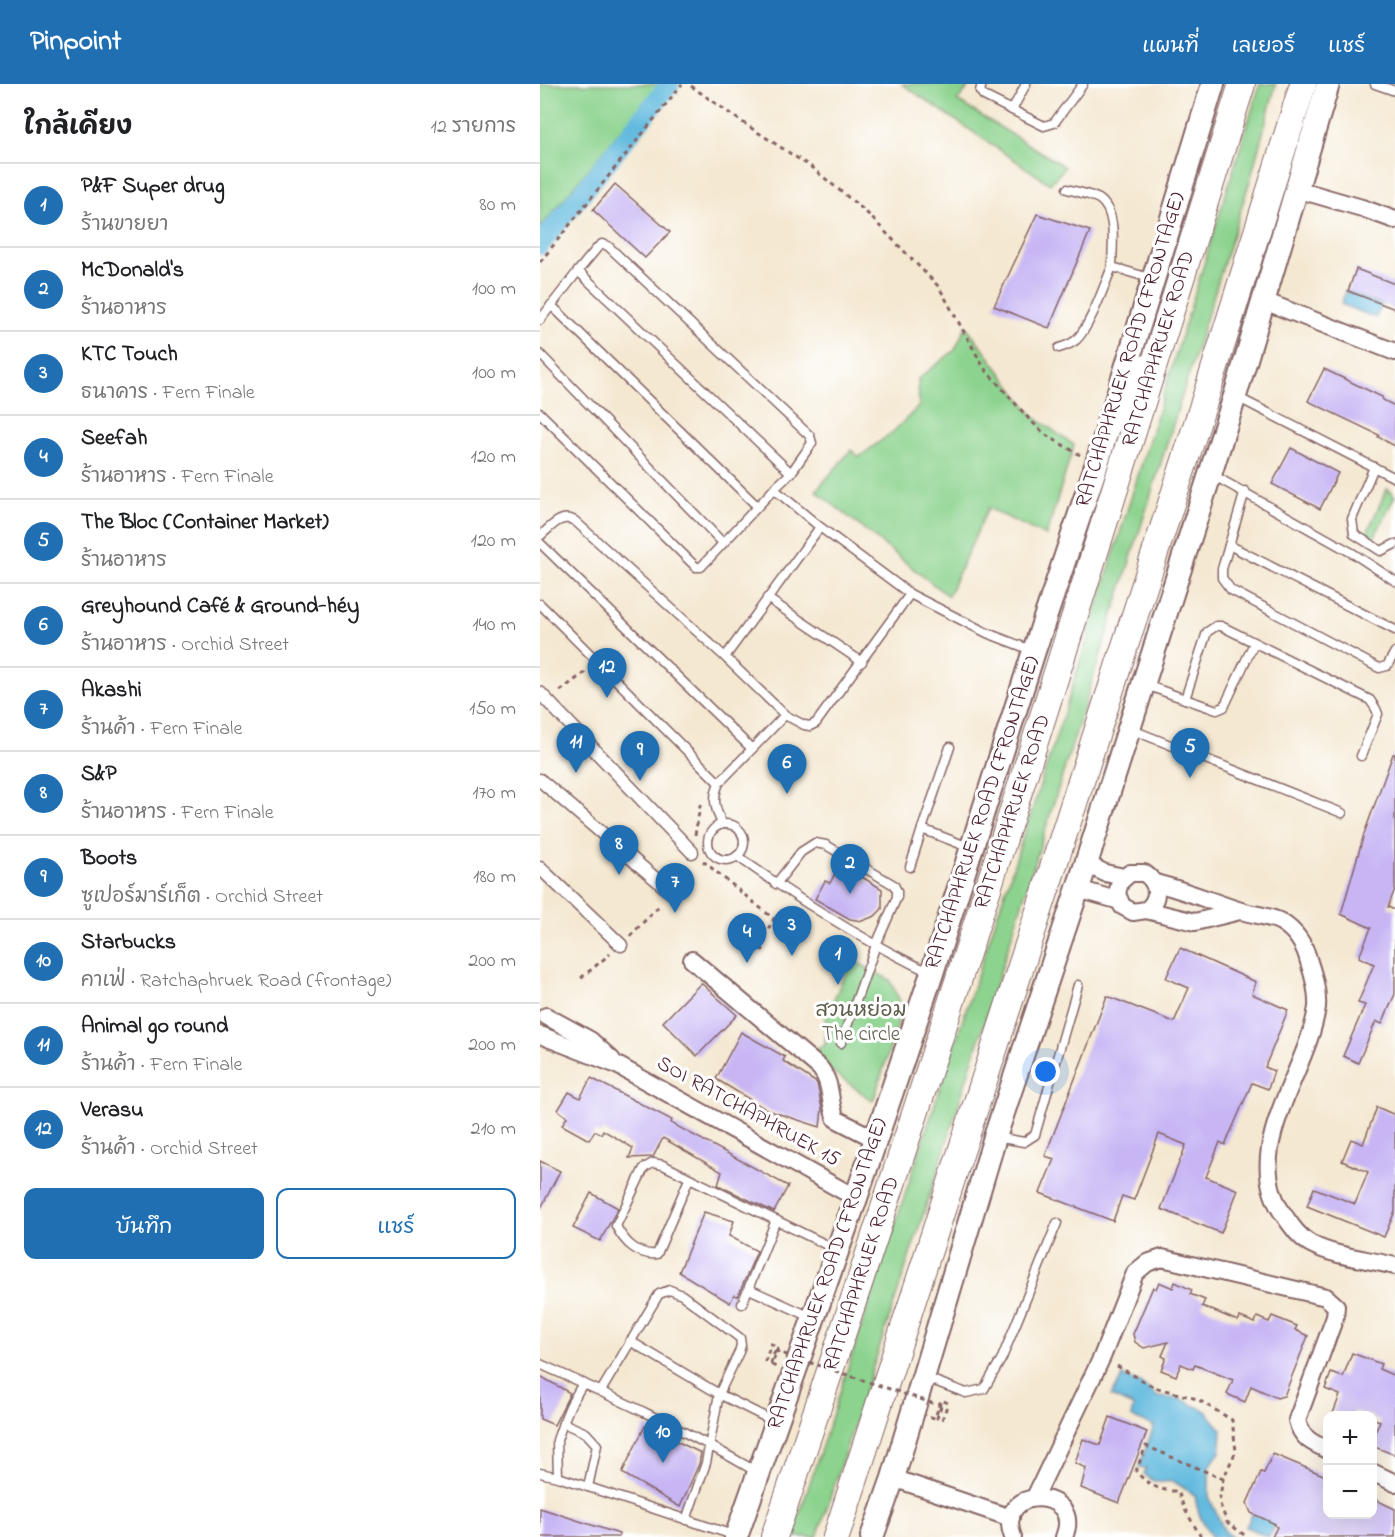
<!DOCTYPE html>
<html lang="th">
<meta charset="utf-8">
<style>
:root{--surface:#fff;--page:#f6f6f6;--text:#202124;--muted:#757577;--line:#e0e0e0;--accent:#1f6fb2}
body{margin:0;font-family:"Indie Flower","Playpen Sans Thai",sans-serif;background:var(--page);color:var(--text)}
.controls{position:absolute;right:18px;bottom:18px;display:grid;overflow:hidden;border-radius:12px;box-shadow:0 6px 24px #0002}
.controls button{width:54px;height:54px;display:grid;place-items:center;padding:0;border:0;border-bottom:2px solid var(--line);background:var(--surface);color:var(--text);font:30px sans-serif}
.you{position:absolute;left:506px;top:988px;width:21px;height:21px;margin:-15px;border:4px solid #fff;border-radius:50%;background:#1a73e8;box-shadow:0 0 0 9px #1a73e833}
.badge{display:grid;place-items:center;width:39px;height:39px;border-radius:50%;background:var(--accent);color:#fff;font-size:20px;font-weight:700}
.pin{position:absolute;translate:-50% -50px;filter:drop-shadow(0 2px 3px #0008)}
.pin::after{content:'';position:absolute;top:32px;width:21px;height:18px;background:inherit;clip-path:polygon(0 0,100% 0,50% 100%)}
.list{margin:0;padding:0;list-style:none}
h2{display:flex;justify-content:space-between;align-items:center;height:78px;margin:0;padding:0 24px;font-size:26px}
h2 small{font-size:20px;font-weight:400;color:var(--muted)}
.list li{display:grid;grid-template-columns:39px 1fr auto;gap:18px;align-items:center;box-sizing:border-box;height:84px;padding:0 24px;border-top:2px solid var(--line)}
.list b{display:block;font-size:22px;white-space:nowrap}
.list p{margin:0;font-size:20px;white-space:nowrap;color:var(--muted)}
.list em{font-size:20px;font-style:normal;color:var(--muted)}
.actions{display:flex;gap:12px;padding:18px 24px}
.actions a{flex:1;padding:14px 0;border:2px solid var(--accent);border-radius:12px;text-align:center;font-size:21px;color:var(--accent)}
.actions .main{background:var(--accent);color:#fff}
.map{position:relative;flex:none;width:855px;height:1453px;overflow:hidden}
header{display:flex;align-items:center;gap:36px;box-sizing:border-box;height:84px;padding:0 30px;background:var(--accent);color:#fff}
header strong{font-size:28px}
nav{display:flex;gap:33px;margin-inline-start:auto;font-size:21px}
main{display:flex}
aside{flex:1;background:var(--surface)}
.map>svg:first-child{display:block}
.green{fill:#8cd38e;stroke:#6b795c;stroke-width:1.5}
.water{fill:#61b9de;stroke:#566c84;stroke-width:1.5}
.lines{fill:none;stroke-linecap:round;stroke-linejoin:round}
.canal{stroke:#61b9de;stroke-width:20}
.building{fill:#c7b5f4}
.service-casing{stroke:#866565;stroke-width:11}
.pedestrian-casing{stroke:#866565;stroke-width:15}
.minor-casing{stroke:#866565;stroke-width:20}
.secondary-casing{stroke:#866565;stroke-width:26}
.primary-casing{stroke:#866565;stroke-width:28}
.path{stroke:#866565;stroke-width:3;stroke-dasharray:4.5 4.5;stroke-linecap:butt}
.service{stroke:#fff;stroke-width:8}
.pedestrian{stroke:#fff;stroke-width:12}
.minor{stroke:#fff;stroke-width:16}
.secondary{stroke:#fff;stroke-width:22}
.primary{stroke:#fff;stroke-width:26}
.path-bridge{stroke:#866565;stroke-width:3;stroke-dasharray:4.5 4.5;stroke-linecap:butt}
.labels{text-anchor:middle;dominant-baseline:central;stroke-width:6;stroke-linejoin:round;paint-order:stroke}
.street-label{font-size:21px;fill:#4a1f2b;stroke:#fff}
.park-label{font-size:21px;fill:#615e4e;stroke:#fff}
</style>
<header>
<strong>Pinpoint</strong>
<nav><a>แผนที่</a><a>เลเยอร์</a><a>แชร์</a></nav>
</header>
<main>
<aside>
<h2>ใกล้เคียง<small>12 รายการ</small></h2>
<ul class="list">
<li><span class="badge">1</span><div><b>P&amp;F Super drug</b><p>ร้านขายยา</p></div><em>80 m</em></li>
<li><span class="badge">2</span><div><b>McDonald's</b><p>ร้านอาหาร</p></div><em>100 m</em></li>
<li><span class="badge">3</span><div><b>KTC Touch</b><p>ธนาคาร · Fern Finale</p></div><em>100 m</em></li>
<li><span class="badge">4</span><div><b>Seefah</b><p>ร้านอาหาร · Fern Finale</p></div><em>120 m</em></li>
<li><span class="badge">5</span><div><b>The Bloc (Container Market)</b><p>ร้านอาหาร</p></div><em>120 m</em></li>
<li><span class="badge">6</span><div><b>Greyhound Café &amp; Ground-héy</b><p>ร้านอาหาร · Orchid Street</p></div><em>140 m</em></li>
<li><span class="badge">7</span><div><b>Akashi</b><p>ร้านค้า · Fern Finale</p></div><em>150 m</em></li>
<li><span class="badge">8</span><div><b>S&amp;P</b><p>ร้านอาหาร · Fern Finale</p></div><em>170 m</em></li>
<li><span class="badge">9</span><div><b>Boots</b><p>ซูเปอร์มาร์เก็ต · Orchid Street</p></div><em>180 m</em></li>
<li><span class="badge">10</span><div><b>Starbucks</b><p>คาเฟ่ · Ratchaphruek Road (frontage)</p></div><em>200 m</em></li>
<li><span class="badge">11</span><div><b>Animal go round</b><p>ร้านค้า · Fern Finale</p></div><em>200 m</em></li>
<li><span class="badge">12</span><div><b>Verasu</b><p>ร้านค้า · Orchid Street</p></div><em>210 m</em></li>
</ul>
<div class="actions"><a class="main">บันทึก</a><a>แชร์</a></div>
</aside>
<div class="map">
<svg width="855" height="1453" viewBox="0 0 855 1453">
<rect width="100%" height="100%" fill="#fff"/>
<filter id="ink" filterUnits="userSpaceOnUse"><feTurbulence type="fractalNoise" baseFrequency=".0167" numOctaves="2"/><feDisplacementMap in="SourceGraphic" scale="12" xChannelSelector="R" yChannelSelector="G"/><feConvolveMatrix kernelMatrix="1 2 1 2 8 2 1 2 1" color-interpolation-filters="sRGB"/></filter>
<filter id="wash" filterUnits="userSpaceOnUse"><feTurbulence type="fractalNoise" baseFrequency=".008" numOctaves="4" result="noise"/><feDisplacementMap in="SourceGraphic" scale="24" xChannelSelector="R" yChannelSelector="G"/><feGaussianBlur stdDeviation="1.35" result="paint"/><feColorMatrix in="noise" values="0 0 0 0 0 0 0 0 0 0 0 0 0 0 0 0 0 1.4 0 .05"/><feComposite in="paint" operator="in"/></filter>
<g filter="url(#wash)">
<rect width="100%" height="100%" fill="#f4e8d1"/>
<!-- green -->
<g class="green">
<polygon points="0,0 119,0 0,144"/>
<polygon points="362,0 431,0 417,17 525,83 510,100"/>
<polygon points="720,0 736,0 711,93 396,1092 277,1453 252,1453 525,626"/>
<polygon points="426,242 494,333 534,361 506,452 448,424 408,512 276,407 311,366 319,373 354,347 379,322 378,295 415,266"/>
<polygon points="847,405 855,412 834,454 827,449"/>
<polygon points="312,876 350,896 363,924 333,1017 274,974 277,965 285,961 286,932"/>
</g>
<!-- water -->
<g class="water">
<polygon points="806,207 842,221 836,234 801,220"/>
<path d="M583,1292l19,8 16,13 23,2 25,12 16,19 -2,22 -11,15v30l15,33 8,7h-20c-10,-14 -15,-25 -17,-42l-22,-14c-15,1 -16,4 -29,-7l2,-6 -7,-1 15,-41 -23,-9 2,-11 -22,-10z"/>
<polygon points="713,1428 741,1429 729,1453 706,1443"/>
</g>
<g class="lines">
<!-- canal -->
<polyline class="canal" points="0,161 130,0"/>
</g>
<g id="blocks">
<!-- building -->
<g class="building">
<polygon points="75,100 130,148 105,174 53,126"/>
<polygon points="497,130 550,147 509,244 454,222"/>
<polygon points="816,185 855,200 855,225 808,207"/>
<polygon points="784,285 842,313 843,316 855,322 855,362 838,353 839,351 768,317"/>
<polygon points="751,364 798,389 780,425 732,400"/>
<polygon points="853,670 855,670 855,805 848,823 855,826 855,910 842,940 836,937 818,979 803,972 825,921 818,919 834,880 819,873 831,844 801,830 824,750"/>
<polygon points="300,780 342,805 342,825 335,832 322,837 310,835 275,815 285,797 290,799"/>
<polygon points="640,864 716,898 712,910 748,926 725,983 734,987 728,1005 712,999 685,1061 680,1058 666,1093 698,1106 681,1149 621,1125 646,1061 619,1050 594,1116 582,1112 573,1137 500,1109 514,1075 505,1072 567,912 634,938 649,904 626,894"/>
<polygon points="161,899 197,931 157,972 123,938"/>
<polygon points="201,948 245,973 243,977 277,999 282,1025 280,1043 227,1026 176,995"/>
<polygon points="51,994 132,1036 131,1039 248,1102 234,1128 178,1101 182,1088 123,1054 113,1073 89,1074 93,1064 63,1046 61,1050 55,1047 49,1056 22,1041 27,1033 18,1026 29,1008 40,1014"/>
<polygon points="837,1023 855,1031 855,1127 844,1153 767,1122 774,1104 815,1120 828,1088 802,1077 811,1055 823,1060"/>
<polygon points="0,1077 20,1087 0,1126"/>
<polygon points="51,1109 78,1124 60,1157 33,1144"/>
<polygon points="164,1128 194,1137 189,1152 217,1167 198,1212 194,1211 190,1219 139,1188"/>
<polygon points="619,1198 633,1204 635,1198 652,1206 650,1210 665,1216 662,1222 698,1237 700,1233 715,1239 717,1233 729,1238 732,1232 757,1242 755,1246 768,1252 744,1312 737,1314 711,1302 705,1318 687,1310 693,1296 655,1281 653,1285 641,1280 636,1292 621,1286 626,1274 622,1272 628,1258 604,1264 595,1258 593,1250 613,1203 616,1205"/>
<polygon points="812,1269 841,1280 839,1285 855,1292 855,1371 832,1362 832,1356 840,1337 832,1334 832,1332 814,1327 812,1332 792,1332 800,1311 785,1305 791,1289 803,1293"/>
<polygon points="0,1292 30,1309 14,1341 0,1335"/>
<polygon points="570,1333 607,1348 579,1419 541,1404 546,1384 535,1379 543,1355 560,1361"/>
<polygon points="105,1342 161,1369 159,1380 140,1423 82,1389"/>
<polygon points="733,1370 788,1393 788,1431 832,1431 832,1414 855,1425 855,1453 732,1453 737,1443 734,1441 735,1440 711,1429 707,1419 721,1388 724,1389"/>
<polygon points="0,1424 79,1450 79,1453 0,1453"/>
</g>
</g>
</g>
<g filter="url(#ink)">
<use href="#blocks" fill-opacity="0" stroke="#866565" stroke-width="1.5"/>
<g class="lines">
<defs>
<g id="service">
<polyline points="442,0 440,7 444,12 504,42 514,39 543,0"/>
<polyline points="835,0 855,7"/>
<polyline points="472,26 486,0"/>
<path d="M527,105c10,3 23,5 32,10 19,13 13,49 13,68l41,12"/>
<polyline points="11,221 217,422"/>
<polyline points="0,236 38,187 251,389"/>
<path d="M519,264c7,-2 12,-4 17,-8 14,-13 28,-54 36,-73"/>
<polyline points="0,270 183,459"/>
<polyline points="695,312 855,394"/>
<polyline points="0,329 156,483 161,483 234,405 251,389 272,359 270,352 68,162 62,160 58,163 38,187"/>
<polyline points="834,383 812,435 814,450 841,467 855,460"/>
<polyline points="671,390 814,470 855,497"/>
<polyline points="234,405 280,443"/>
<polyline points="705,407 682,485 682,494 691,506 839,584 847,582 855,568"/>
<path d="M0,452c11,-9 21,-23 35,-15l150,136 60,58 19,10 6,1 6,-3 94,-129"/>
<polyline points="0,459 212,665"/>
<polyline points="689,461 855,546"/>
<polyline points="227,514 322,578"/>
<polyline points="0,520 179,699"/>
<polyline points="185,573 280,443 370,510 447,549 494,567"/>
<polyline points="603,600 645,615 667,548 676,542 681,542 830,616 836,625 838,630 821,672"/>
<polyline points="645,615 677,626 684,623 714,559"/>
<polyline points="590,645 802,729"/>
<polyline points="410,663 382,745 431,764"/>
<circle cx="186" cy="758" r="18"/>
<path d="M182,740c-7,-16 -10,-25 -3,-41l66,-68"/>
<path d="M197,772c62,44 126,85 194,117"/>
<polyline points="370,783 382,745"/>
<polyline points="236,800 261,768 275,759 286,761 354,801 357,807 357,813 336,861 301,959"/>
<polyline points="456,1053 484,1058 495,1051 538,901"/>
<path d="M149,1095l-32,75c-19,2 -33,-12 -41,-28l28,-58 9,-5 10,2 174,85"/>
<polyline points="209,1205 271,1233"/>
<polyline points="202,1220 236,1136"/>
<polyline points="90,1257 179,1310 235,1338"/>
<path d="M0,1280c74,33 147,67 217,108"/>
<polyline points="384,1293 426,1309 444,1305 462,1274 517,1139"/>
<polyline points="43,1299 30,1322 23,1339 46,1349 57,1361 48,1403"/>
<polyline points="61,1307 119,1210 130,1206 142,1211 200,1254 201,1261 199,1268 179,1310 166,1379 146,1436"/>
<polyline points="0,1389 18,1393 196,1452"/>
<polyline points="18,1393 17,1356 23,1339"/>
</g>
<g id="pedestrian">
<polyline points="0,609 152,768"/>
<polyline points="0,696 132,809"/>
<polyline points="0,784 81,861"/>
</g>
<g id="minor">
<polyline points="756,105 822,124 855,136"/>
<polyline points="724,217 855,268"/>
<polyline points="546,780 565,789 584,793"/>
<path d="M615,799c30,7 57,19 86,28 13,4 29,5 40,11 15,9 24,24 28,40 5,15 9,29 8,45 -9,67 -81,146 -31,211 7,10 14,20 25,26 25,13 57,15 84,22"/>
<polyline points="538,805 580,817"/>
<path d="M606,826c15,-11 12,-28 -2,-37h-14l-10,9 -3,12 5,12 11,6 13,-2 49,12 45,-11"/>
<path d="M152,876l128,108c13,17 8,32 16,51l39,20"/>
<polyline points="6,932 50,956 72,976"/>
<polyline points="0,951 77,981 316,1114"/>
<polyline points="832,1388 855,1399"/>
<polyline points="353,1394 471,1434"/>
<path d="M495,1413l67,-140 33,-84 12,-10 15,-5 164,39 10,9 -1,11 -38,103c4,18 15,23 31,30"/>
<path d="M473,1453c-20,-53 72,-50 51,0"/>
</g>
<g id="secondary">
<polyline points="196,1453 316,1114 392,889 494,567 557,379 673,0"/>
<polyline points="332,1453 353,1394 455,1053 546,780 695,312 788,0"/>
</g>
<g id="primary">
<polyline points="569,339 587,312 596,283"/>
<path d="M234,1453c164,-482 316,-967 468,-1453"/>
<polyline points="296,1453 664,318 763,0"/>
</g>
</defs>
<!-- service casing -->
<use href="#service" class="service-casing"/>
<!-- pedestrian casing -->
<use href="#pedestrian" class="pedestrian-casing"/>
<!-- minor casing -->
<use href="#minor" class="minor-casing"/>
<!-- secondary casing -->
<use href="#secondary" class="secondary-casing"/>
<!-- primary casing -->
<use href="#primary" class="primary-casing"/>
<!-- path -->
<g class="path">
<polyline points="151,2 202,38 271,83 325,127 399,203 444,284 489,335 506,351 540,371"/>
<polyline points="0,178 142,0"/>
<polyline points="20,607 48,586"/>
<circle cx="186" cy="758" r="14"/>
<polyline points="155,751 161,716"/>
<polyline points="163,777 234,835 218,862 227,869"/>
<polyline points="139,795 147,780"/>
<polyline points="90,852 121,820"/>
<polyline points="41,894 70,870"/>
<polyline points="235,1267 231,1279 225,1277 231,1260 238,1263 232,1281 236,1283"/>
<polyline points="577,1282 614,1303 657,1315 692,1336 696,1367 683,1395 679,1418 687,1438 707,1453"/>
<polyline points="390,1333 395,1334 401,1316 408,1319 402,1336 397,1334 401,1322"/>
<path d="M661,1453l-17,-29 -6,-17c-17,1 -32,-7 -42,-20l10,-25 77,33"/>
</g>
<!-- service -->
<use href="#service" class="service"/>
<!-- pedestrian -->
<use href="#pedestrian" class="pedestrian"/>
<!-- minor -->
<use href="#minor" class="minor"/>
<!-- secondary -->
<use href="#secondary" class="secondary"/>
<!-- primary -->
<use href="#primary" class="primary"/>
<!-- path-bridge -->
<polyline class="path-bridge" points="235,1267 401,1322"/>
</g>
</g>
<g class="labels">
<!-- street labels -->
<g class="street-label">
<text transform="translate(619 265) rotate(-73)">RATCHAPHRUEK ROAD</text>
<text transform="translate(591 266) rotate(-73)">RATCHAPHRUEK ROAD (FRONTAGE)</text>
<text transform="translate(473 728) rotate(-72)">RATCHAPHRUEK ROAD</text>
<text transform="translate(443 729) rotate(-72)">RATCHAPHRUEK ROAD (FRONTAGE)</text>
<text transform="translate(208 1028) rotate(29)">SOI RATCHAPHRUEK 15</text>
<text transform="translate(288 1190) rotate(-71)">RATCHAPHRUEK ROAD (FRONTAGE)</text>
<text transform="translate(322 1190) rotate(-72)">RATCHAPHRUEK ROAD</text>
</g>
<!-- park labels -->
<g class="park-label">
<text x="321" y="927">สวนหย่อม<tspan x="321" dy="24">The circle</tspan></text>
</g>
</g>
</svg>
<div class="controls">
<button>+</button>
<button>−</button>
</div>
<div class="you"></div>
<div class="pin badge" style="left:298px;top:901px">1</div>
<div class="pin badge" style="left:310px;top:810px">2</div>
<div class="pin badge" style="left:252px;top:872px">3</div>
<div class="pin badge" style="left:207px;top:879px">4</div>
<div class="pin badge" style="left:650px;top:694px">5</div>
<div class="pin badge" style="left:247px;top:710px">6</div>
<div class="pin badge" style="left:135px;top:829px">7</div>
<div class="pin badge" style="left:79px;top:791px">8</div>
<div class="pin badge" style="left:100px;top:697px">9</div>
<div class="pin badge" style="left:123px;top:1379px">10</div>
<div class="pin badge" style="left:36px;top:689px">11</div>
<div class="pin badge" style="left:67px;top:614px">12</div>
</div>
</main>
